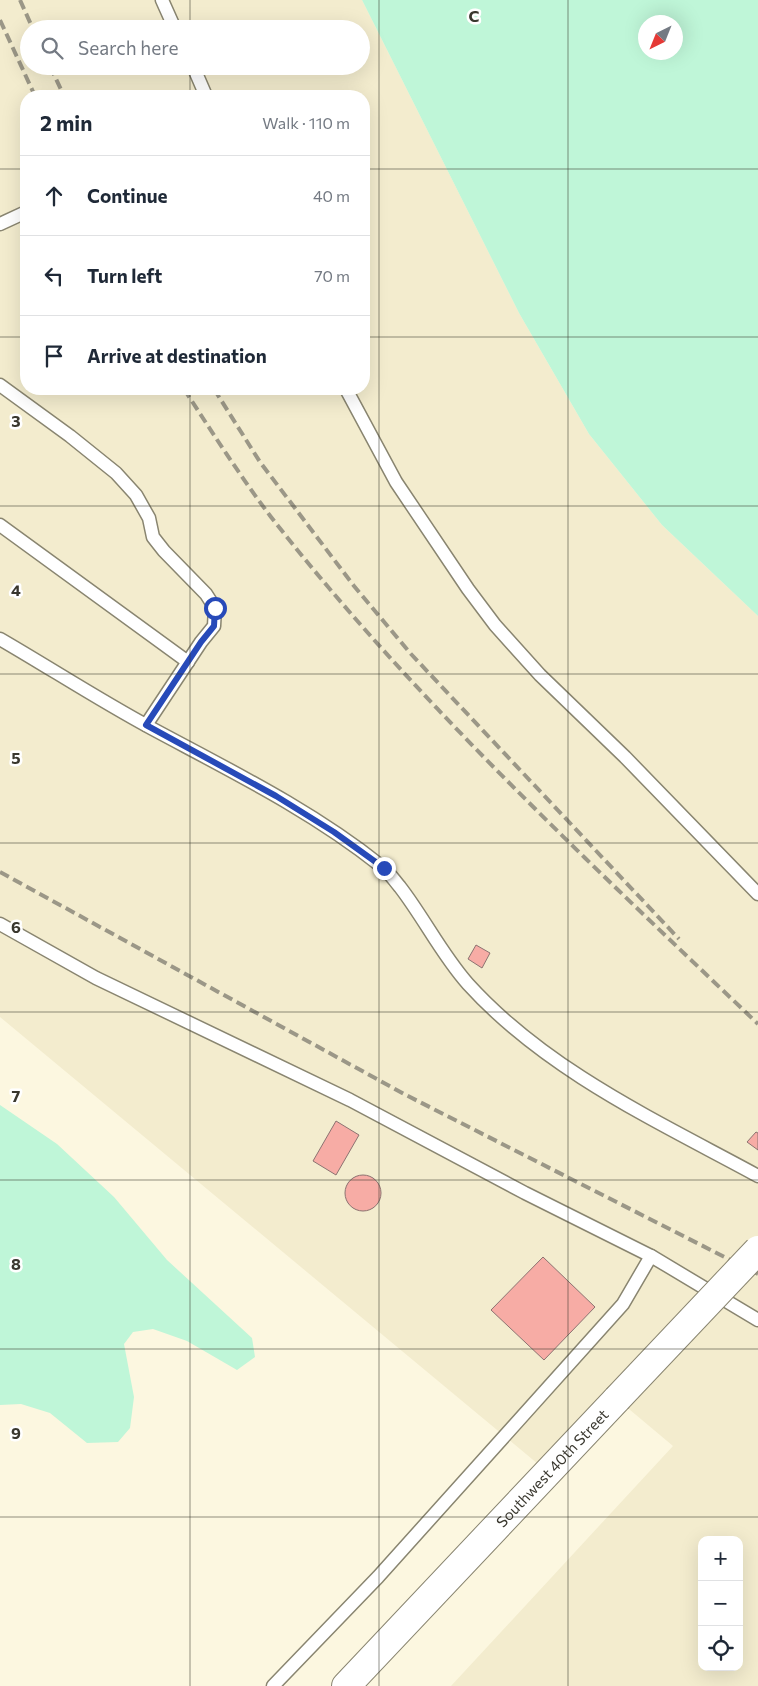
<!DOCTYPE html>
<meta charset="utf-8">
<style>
:root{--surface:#fff;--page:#f6f6f7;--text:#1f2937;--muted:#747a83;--line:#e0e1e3}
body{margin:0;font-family:Commissioner,sans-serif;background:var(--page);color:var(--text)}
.controls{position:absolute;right:15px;bottom:15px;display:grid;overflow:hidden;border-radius:10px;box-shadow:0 5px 20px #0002}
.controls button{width:45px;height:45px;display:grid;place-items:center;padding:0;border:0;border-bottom:1px solid var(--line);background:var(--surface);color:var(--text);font:25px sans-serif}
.compass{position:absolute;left:638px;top:15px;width:45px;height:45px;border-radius:50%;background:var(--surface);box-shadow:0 5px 20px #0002;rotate:223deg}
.stop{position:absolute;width:15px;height:15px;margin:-11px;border:4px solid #274ab9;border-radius:50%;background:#fff}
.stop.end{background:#274ab9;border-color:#fff;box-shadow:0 1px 5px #0008}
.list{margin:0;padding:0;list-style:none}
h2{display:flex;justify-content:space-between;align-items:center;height:65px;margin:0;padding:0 20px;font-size:21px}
h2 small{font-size:16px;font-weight:400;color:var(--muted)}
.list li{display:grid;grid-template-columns:32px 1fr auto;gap:15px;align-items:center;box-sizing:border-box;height:80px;padding:0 20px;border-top:1px solid var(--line)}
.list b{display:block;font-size:19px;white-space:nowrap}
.list em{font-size:16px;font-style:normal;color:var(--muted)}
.icon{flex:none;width:28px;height:28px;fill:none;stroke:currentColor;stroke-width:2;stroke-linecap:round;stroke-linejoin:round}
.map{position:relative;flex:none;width:758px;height:1686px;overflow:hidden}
.search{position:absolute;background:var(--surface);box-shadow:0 5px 20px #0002;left:20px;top:20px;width:350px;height:55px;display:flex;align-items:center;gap:12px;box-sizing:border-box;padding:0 18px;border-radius:28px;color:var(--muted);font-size:19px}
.panel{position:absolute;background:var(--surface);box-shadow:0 5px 20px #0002;left:20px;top:90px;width:350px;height:305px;border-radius:20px}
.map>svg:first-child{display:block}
.built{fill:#f3ecce;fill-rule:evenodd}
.green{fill:#bff6d8;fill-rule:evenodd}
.building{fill:#f7aca5;stroke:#8c7371}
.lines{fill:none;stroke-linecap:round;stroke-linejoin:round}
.service-casing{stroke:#898570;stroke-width:15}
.secondary-casing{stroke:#898570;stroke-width:30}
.service{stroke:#fff;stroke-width:12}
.secondary{stroke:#fff;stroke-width:28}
.rail{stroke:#9b9787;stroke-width:4;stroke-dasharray:10 5;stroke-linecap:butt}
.secondary-bridge-casing{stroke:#898570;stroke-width:30;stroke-linecap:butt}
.secondary-bridge{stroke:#fff;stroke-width:28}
.route{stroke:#274ab9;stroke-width:6}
.grid{fill:none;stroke:#39372e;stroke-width:1;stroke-opacity:0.55}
.labels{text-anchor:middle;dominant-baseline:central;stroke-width:5;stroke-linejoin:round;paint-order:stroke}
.street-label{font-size:15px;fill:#39372e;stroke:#fff}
.grid-label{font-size:16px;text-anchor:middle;font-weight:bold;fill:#39372e;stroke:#fff;stroke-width:5;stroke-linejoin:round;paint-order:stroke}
</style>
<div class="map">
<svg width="758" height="1686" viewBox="0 0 758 1686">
<rect width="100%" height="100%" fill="#fcf7e0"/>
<!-- built -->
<path class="built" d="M0,0h362l157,313 70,121 73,91 96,91v1070h-307l222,-240 -56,-47 -79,65 -538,-447zM29,29h332v37h-332zM26,96h338v293h-338zM702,1540h37v127h-37z"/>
<!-- green -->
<g class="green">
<path d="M362,0h396v616l-96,-91 -73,-91 -70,-121zM646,22h30v30h-30z"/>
<polygon points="0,1105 57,1144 114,1197 167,1260 252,1338 255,1357 237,1370 187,1341 153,1329 133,1332 124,1344 134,1397 130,1428 118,1442 87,1443 50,1413 21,1404 0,1405"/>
</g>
<!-- building -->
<g class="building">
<polygon points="476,945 490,953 482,968 468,959"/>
<polygon points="336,1121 359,1135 336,1175 313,1161"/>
<polygon points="756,1132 758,1133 758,1150 747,1142"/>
<circle cx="363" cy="1193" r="18"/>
<polygon points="543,1257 595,1307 544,1360 491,1310"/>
</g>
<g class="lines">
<defs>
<g id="service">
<polyline points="162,0 175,29"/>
<polyline points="193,66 206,96"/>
<polyline points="0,224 26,212"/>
<polyline points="0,385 70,436 116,473 136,495 149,518 153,537 164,551 206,594 215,608 214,626 201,642 146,725"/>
<polyline points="346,389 396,482 468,589 495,625 540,675 625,757 758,894"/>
<polyline points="0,525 188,662"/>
<path d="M0,639c50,29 99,61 151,89 78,42 160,82 230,138 8,6 13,14 19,21 24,31 42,68 68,97 79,87 189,137 290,192"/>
<polyline points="0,924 96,978 350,1100 525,1193 651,1256 623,1304 378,1577 273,1686"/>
<polyline points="651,1256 758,1320"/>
</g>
<g id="secondary">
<path id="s1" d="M346,1686l271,-287"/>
</g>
</defs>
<!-- service casing -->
<use href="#service" class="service-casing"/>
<!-- secondary casing -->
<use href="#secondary" class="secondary-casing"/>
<!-- service -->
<use href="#service" class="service"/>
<!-- secondary -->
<use href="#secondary" class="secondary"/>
<!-- rail -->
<g class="rail">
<polyline points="20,0 33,29"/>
<polyline points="0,20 35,96"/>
<polyline points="50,66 64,96"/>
<path d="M184,389c28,43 56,87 87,128 145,185 318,345 487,507"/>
<polyline points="214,389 260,462 354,586 411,654 679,939"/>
<polyline points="0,872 404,1094 758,1274"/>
</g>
<defs>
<polyline id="secondary-bridge" points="617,1399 758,1250"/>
</defs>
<!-- secondary-bridge casing -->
<use href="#secondary-bridge" class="secondary-bridge-casing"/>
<!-- secondary-bridge -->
<use href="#secondary-bridge" class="secondary-bridge"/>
</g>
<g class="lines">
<!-- route -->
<polyline class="route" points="215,608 214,626 201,642 146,725 276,796 334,832 384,868"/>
</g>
<!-- grid -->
<path class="grid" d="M190,0v29M379,0v1686M568,0v1686M190,66v30M0,169h26M364,169h394M0,337h26M364,337h394M190,389v1297M0,506h758M0,674h758M0,843h758M0,1012h758M0,1180h758M0,1349h758M0,1517h758"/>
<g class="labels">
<!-- street labels -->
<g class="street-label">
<text stroke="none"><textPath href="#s1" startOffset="300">Southwest 40th Street</textPath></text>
</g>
</g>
<g class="grid-label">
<text x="474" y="22">C</text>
<text x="16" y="427">3</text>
<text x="16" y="596">4</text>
<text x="16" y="764">5</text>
<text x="16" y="933">6</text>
<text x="16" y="1102">7</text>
<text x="16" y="1270">8</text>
<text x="16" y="1439">9</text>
</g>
</svg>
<div class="controls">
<button>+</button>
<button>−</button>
<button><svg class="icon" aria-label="locate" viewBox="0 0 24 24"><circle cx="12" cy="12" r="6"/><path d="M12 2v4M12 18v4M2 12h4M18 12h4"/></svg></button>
</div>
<svg class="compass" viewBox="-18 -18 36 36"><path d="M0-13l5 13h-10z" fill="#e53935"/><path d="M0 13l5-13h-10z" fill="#747a83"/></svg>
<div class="stop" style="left:215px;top:608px"></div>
<div class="stop end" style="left:384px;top:868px"></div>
<div class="search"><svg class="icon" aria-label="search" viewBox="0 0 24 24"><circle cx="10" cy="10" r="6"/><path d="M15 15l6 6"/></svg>Search here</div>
<section class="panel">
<h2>2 min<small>Walk · 110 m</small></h2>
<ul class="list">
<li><svg class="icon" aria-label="ahead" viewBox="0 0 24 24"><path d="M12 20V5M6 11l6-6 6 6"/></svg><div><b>Continue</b></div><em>40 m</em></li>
<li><svg class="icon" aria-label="left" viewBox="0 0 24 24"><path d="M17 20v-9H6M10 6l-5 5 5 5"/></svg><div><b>Turn left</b></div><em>70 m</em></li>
<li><svg class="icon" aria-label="arrive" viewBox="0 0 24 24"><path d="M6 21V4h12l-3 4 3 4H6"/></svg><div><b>Arrive at destination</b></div></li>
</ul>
</section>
</div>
